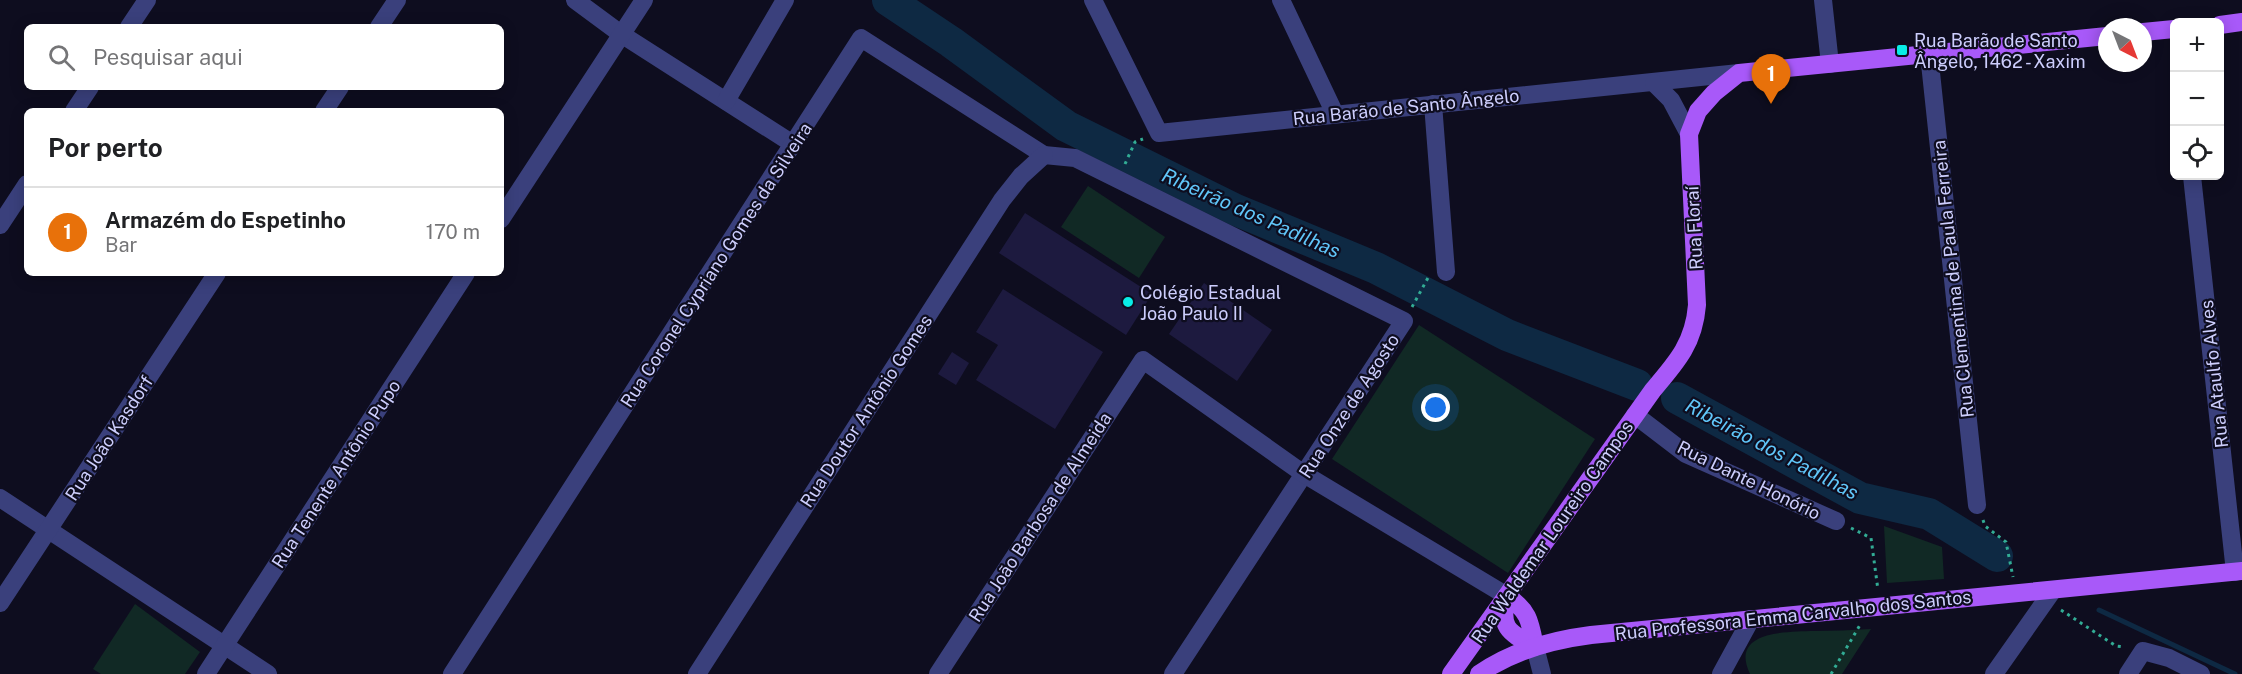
<!DOCTYPE html>
<html lang="pt">
<meta charset="utf-8">
<style>
:root{--surface:#fff;--page:#f6f6f6;--text:#202124;--muted:#757577;--line:#e0e0e0;--accent:#0b8043}
body{margin:0;font-family:"Public Sans",sans-serif;background:var(--page);color:var(--text)}
.controls{position:absolute;right:18px;top:18px;display:grid;overflow:hidden;border-radius:9px;box-shadow:0 3px 15px #0003}
.controls button{width:54px;height:54px;display:grid;place-items:center;padding:0;border:0;border-bottom:2px solid var(--line);background:var(--surface);color:var(--text);font:30px sans-serif}
.compass{position:absolute;left:2098px;top:18px;width:54px;height:54px;border-radius:50%;background:var(--surface);box-shadow:0 3px 15px #0003;rotate:138deg}
.you{position:absolute;left:1436px;top:408px;width:21px;height:21px;margin:-15px;border:4px solid #fff;border-radius:50%;background:#1a73e8;box-shadow:0 0 0 9px #1a73e833}
.badge{display:grid;place-items:center;width:39px;height:39px;border-radius:50%;background:var(--accent);color:#fff;font-size:20px;font-weight:700}
.pin{position:absolute;translate:-50% -50px;filter:drop-shadow(0 2px 3px #0008)}
.pin::after{content:'';position:absolute;top:32px;width:21px;height:18px;background:inherit;clip-path:polygon(0 0,100% 0,50% 100%)}
.list{margin:0;padding:0;list-style:none}
h2{display:flex;justify-content:space-between;align-items:center;height:78px;margin:0;padding:0 24px;font-size:26px}
h2 small{font-size:20px;font-weight:400;color:var(--muted)}
.list li{display:grid;grid-template-columns:39px 1fr auto;gap:18px;align-items:center;box-sizing:border-box;height:90px;padding:0 24px;border-top:2px solid var(--line)}
.list b{display:block;font-size:22px;white-space:nowrap}
.list p{margin:0;font-size:20px;white-space:nowrap;color:var(--muted)}
.list em{font-size:20px;font-style:normal;color:var(--muted)}
.icon{flex:none;width:33px;height:33px;fill:none;stroke:currentColor;stroke-width:2;stroke-linecap:round;stroke-linejoin:round}
.map{position:relative;flex:none;width:2242px;height:674px;overflow:hidden}
.search{position:absolute;background:var(--surface);box-shadow:0 3px 15px #0003;left:24px;top:24px;width:480px;height:66px;display:flex;align-items:center;gap:15px;box-sizing:border-box;padding:0 21px;border-radius:9px;color:var(--muted);font-size:22px}
.panel{position:absolute;background:var(--surface);box-shadow:0 3px 15px #0003;left:24px;top:108px;width:480px;height:168px;border-radius:9px}
.map>svg:first-child{display:block}
.green{fill:#112925}
.lines{fill:none;stroke-linecap:round;stroke-linejoin:round}
.stream{stroke:#0e2943;stroke-width:5}
.river{stroke:#0e2943;stroke-width:32}
.building{fill:#1d1a3f}
.path{stroke:#32ac95;stroke-width:3;stroke-dasharray:3 4.5;stroke-linecap:butt}
.minor{stroke:#3a407c;stroke-width:18}
.major{stroke:#a859f9;stroke-width:18}
.poi-dot{fill:#09ede7;stroke:#0e0d1f;stroke-width:2}
.labels{text-anchor:middle;dominant-baseline:central;stroke-width:4.5;stroke-linejoin:round;paint-order:stroke}
.poi-label{font-size:18px;fill:#cdcefd;stroke:#0e0d1f;text-anchor:start}
.street-label{font-size:18px;fill:#cdcefd;stroke:#0e0d1f}
.water-label{font-size:20px;font-style:italic;fill:#60c6f9;stroke:#0e0d1f}
</style>
<div class="map">
<svg width="2242" height="674" viewBox="0 0 2242 674">
<rect width="100%" height="100%" fill="#0e0d1f"/>
<!-- green -->
<g class="green">
<polygon points="1088,186 1165,237 1139,278 1061,227"/>
<polygon points="1419,325 1595,439 1508,573 1332,459"/>
<polygon points="1884,526 1942,547 1944,579 1887,583"/>
<polygon points="135,604 200,652 185,674 101,674 93,669"/>
<path d="M1871,629l-29,45h-92c-21,-44 38,-42 64,-43 19,0 38,-1 57,-2z"/>
</g>
<g class="lines">
<!-- stream -->
<polyline class="stream" points="2099,610 2235,674"/>
<!-- river -->
<g class="river">
<polyline points="888,0 951,42 1066,126 1236,210 1376,268 1507,335 1637,385"/>
<polyline points="1677,398 1860,498 1929,514 1997,556"/>
</g>
</g>
<!-- building -->
<g class="building">
<polygon points="1025,213 1152,294 1126,335 999,253"/>
<polygon points="1204,283 1272,330 1237,381 1169,334"/>
<polygon points="1003,289 1103,352 1055,429 976,380 998,345 976,332"/>
<polygon points="952,352 969,363 956,385 938,374"/>
</g>
<g class="lines">
<!-- path -->
<g class="path">
<polyline points="1125,164 1135,142 1143,139"/>
<polyline points="1412,307 1429,276"/>
<polyline points="1983,520 1985,526 2006,542 2013,577"/>
<polyline points="1851,528 1871,538 1878,590"/>
<polyline points="2061,610 2116,646 2124,647"/>
<polyline points="1831,674 1860,625"/>
</g>
<!-- minor -->
<g class="minor">
<polyline points="575,0 621,34 793,144"/>
<polyline points="1093,0 1159,133 1739,73"/>
<polyline points="1281,0 1335,114"/>
<polyline points="1823,0 1830,64"/>
<polyline points="129,27 147,0"/>
<polyline points="379,27 397,0"/>
<polyline points="1929,54 1977,505"/>
<polyline points="1654,83 1671,100 1689,134"/>
<polyline points="726,101 785,0"/>
<polyline points="1433,104 1446,272"/>
<polyline points="74,111 90,87"/>
<polyline points="324,111 340,87"/>
<polyline points="2192,176 2235,572"/>
<polyline points="501,219 644,0"/>
<polyline points="0,225 27,184"/>
<polyline points="1635,415 1686,454 1836,521"/>
<polyline points="0,498 268,674"/>
<polyline points="0,603 217,273"/>
<polyline points="1535,647 1542,674"/>
<polyline points="206,674 466,273"/>
<polyline points="452,674 861,38 1044,155 1075,158 1404,321 1173,674"/>
<polyline points="697,674 1002,200 1021,176 1044,155"/>
<polyline points="938,674 1143,360 1304,474 1507,596"/>
<polyline points="1721,674 1751,619"/>
<polyline points="1994,674 2053,590"/>
<polyline points="2128,674 2143,651 2169,658 2201,674"/>
</g>
<!-- major -->
<g class="major">
<polyline points="2220,25 2242,22"/>
<polyline points="2143,32 2174,29"/>
<path d="M1507,596c22,15 23,25 28,51 -27,-15 -36,-19 -28,-51z"/>
<path d="M1451,674l202,-284c24,-28 41,-47 44,-85l-8,-171 9,-23 16,-18 25,-20 368,-37"/>
<path d="M1479,674c33,-23 73,-34 112,-39l651,-64"/>
</g>
</g>
<!-- markers -->
<g class="poi-dot">
<rect x="1896" y="44" width="12" height="12" rx="3"/>
<circle cx="1128" cy="302" r="6"/>
</g>
<g class="labels">
<!-- poi labels -->
<g class="poi-label">
<text x="1914" y="40">Rua Barão de Santo<tspan x="1914" dy="21">Ângelo, 1462 - Xaxim</tspan></text>
<text x="1140" y="292">Colégio Estadual<tspan x="1140" dy="21">João Paulo II</tspan></text>
</g>
<!-- street labels -->
<g class="street-label">
<text transform="translate(1406 107) rotate(-6)">Rua Barão de Santo Ângelo</text>
<text transform="translate(1694 228) rotate(-93)">Rua Floraí</text>
<text transform="translate(716 265) rotate(-57)">Rua Coronel Cypriano Gomes da Silveira</text>
<text transform="translate(1953 279) rotate(-96)">Rua Clementina de Paula Ferreira</text>
<text transform="translate(2214 374) rotate(-96)">Rua Ataulfo Alves</text>
<text transform="translate(1349 406) rotate(-57)">Rua Onze de Agosto</text>
<text transform="translate(866 411) rotate(-57)">Rua Doutor Antônio Gomes</text>
<text transform="translate(109 438) rotate(-57)">Rua João Kasdorf</text>
<text transform="translate(336 474) rotate(-57)">Rua Tenente Antônio Pupo</text>
<text transform="translate(1749 480) rotate(26)">Rua Dante Honório</text>
<text transform="translate(1040 517) rotate(-57)">Rua João Barbosa de Almeida</text>
<text transform="translate(1552 532) rotate(-55)">Rua Waldemar Loureiro Campos</text>
<text transform="translate(1793 615) rotate(-6)">Rua Professora Emma Carvalho dos Santos</text>
</g>
<!-- water labels -->
<g class="water-label">
<text transform="translate(1251 213) rotate(24)">Ribeirão dos Padilhas</text>
<text transform="translate(1772 449) rotate(28)">Ribeirão dos Padilhas</text>
</g>
</g>
</svg>
<div class="controls">
<button>+</button>
<button>−</button>
<button><svg class="icon" aria-label="locate" viewBox="0 0 24 24"><circle cx="12" cy="12" r="6"/><path d="M12 2v4M12 18v4M2 12h4M18 12h4"/></svg></button>
</div>
<svg class="compass" viewBox="-18 -18 36 36"><path d="M0-13l5 13h-10z" fill="#e53935"/><path d="M0 13l5-13h-10z" fill="#757577"/></svg>
<div class="you"></div>
<div class="pin badge" style="left:1771px;top:104px;background:#e8710a">1</div>
<div class="search"><svg class="icon" aria-label="search" viewBox="0 0 24 24"><circle cx="10" cy="10" r="6"/><path d="M15 15l6 6"/></svg>Pesquisar aqui</div>
<section class="panel">
<h2>Por perto<small></small></h2>
<ul class="list">
<li><span class="badge" style="background:#e8710a">1</span><div><b>Armazém do Espetinho</b><p>Bar</p></div><em>170 m</em></li>
</ul>
</section>
</div>
